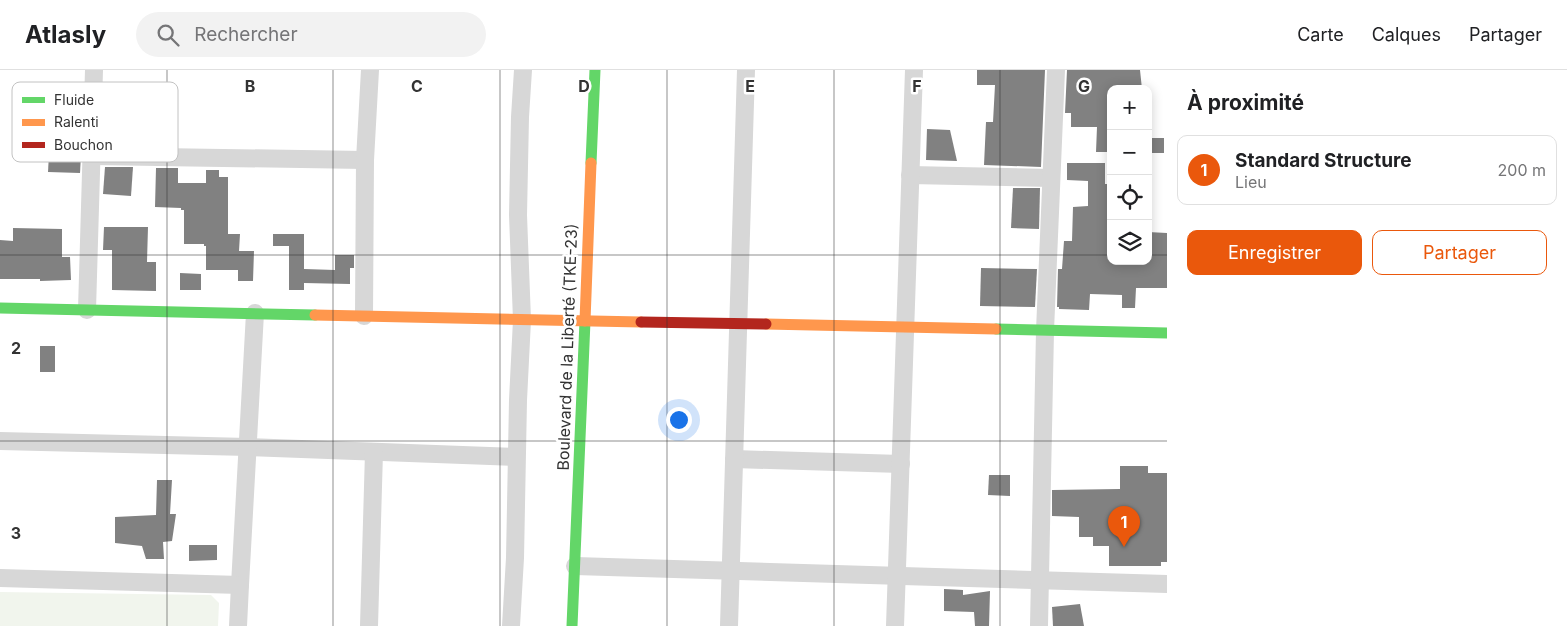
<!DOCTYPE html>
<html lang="fr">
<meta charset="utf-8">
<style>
:root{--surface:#fff;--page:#f2f2f2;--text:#202124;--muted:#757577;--line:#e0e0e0;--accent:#ea580c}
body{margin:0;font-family:Inter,sans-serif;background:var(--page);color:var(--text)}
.controls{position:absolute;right:15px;top:15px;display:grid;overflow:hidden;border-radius:10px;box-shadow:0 2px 12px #0003}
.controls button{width:45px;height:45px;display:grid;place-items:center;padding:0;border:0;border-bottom:1px solid var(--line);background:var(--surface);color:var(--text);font:25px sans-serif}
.you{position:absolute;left:678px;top:349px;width:18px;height:18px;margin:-12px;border:4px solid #fff;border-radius:50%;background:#1a73e8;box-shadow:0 0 0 8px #1a73e833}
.badge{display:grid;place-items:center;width:32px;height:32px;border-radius:50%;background:var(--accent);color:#fff;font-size:16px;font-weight:700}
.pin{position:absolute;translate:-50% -41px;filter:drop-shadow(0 1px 2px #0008)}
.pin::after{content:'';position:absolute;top:26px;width:18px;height:15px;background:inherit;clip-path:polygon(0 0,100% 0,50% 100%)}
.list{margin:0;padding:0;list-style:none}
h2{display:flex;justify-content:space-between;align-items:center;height:65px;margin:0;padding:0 20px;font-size:21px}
h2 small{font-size:16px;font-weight:400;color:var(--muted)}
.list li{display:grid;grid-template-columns:32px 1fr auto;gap:15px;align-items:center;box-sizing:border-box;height:70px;margin:0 10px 10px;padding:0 10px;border:1px solid var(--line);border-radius:10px}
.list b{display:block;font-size:19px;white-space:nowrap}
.list p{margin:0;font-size:16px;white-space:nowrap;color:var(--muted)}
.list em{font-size:16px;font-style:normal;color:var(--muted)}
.actions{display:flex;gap:10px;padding:15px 20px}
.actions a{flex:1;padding:11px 0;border:1px solid var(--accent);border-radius:10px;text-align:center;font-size:18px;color:var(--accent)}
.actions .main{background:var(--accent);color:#fff}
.icon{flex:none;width:28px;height:28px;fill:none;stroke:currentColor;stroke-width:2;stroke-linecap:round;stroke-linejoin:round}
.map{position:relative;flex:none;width:1167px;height:556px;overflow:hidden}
header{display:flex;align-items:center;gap:30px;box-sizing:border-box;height:70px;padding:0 25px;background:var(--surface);border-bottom:1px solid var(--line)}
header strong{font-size:24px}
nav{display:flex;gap:28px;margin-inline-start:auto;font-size:18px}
.search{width:350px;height:45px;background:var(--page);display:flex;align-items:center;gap:12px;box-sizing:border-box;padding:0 18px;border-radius:28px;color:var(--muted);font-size:19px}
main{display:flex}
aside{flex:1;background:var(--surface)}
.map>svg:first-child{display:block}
.green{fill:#f1f5ed}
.building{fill:#818181}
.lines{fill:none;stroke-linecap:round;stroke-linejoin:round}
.street{stroke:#d7d7d7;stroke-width:18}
.fast{stroke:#63d668;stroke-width:11}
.slow{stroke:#ff974d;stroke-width:11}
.jam{stroke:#b3261e;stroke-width:11}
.grid{fill:none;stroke:#333;stroke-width:1;stroke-opacity:0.55}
.labels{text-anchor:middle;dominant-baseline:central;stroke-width:5;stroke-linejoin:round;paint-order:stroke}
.street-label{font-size:16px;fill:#333;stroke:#fff}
.key{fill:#fff;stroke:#c2c2c2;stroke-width:1}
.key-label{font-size:14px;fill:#333}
.grid-label{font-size:16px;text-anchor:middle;font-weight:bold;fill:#333;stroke:#fff;stroke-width:5;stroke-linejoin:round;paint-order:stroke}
</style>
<header>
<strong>Atlasly</strong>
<div class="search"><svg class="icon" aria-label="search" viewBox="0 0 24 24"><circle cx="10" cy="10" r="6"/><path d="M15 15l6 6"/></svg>Rechercher</div>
<nav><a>Carte</a><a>Calques</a><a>Partager</a></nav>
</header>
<main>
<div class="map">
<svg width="1167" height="556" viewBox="0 0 1167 556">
<rect width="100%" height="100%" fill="#fff"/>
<!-- green -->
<polygon class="green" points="0,522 211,525 219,533 218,556 0,556"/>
<!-- building -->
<g class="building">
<polygon points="977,0 1045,0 1041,97 984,95 986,52 993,52 995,15 977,15"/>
<polygon points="1067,0 1140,0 1142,19 1111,19 1111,82 1096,82 1097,57 1071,57 1071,43 1065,43"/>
<polygon points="927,59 950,60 957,91 926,90"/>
<rect x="1148" y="68" width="16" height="15"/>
<polygon points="49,84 81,85 80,103 48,102"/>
<polygon points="1067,93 1105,93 1105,114 1111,114 1111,191 1148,191 1148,162 1167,163 1167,218 1136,218 1135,238 1122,238 1122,225 1090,224 1089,240 1059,239 1059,237 1057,237 1058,199 1062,199 1064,171 1072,171 1073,137 1088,136 1088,111 1067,110"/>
<polygon points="105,97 133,97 131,126 103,124"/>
<polygon points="156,98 178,98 178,113 206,113 206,100 219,100 219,107 228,107 228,164 240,164 239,181 254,181 253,211 238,211 238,200 206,200 206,176 204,176 204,174 184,174 184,140 181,140 181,138 155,137"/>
<polygon points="1013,118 1040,118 1039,159 1011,158"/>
<polygon points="104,157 148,157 147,192 156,192 156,221 112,220 112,180 103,180"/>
<polygon points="13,158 62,159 62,187 70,187 71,210 40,211 40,209 0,209 0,170 13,171"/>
<polygon points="273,164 304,164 304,199 335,200 335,185 354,185 354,198 350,198 350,214 304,213 304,220 289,220 289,176 273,176"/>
<polygon points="981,198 1037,199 1035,237 980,236"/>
<polygon points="180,203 201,204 201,220 180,220"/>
<rect x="40" y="276" width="15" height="26"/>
<polygon points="1120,396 1148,396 1148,403 1167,403 1167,492 1161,492 1161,496 1109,496 1109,476 1093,476 1093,467 1079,467 1079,447 1052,446 1052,420 1120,419"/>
<polygon points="989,405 1010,405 1010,426 988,425"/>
<polygon points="157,410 172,410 170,444 176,444 172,471 163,472 164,489 146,489 142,476 115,473 115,447 156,445"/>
<polygon points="189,475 217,475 217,490 189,491"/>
<polygon points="944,519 963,520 963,525 990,521 989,556 975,556 974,542 944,541"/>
<polygon points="1080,534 1084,556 1053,556 1052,537"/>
</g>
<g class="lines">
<!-- street -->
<g class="street">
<polyline points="92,86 365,90"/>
<polyline points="910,105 1051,108"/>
<polyline points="87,240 94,0"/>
<polyline points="364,246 365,90 370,0"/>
<polyline points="0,371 248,377 516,387"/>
<polyline points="734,389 901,394"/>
<polyline points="575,496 1167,514"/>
<polyline points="0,508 240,515 255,243"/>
<polyline points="238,556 240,515"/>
<polyline points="369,556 374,382"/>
<polyline points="511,556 515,488 518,330 522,250 518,145 520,47 523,0"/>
<polyline points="729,556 746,0"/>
<polyline points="895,556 914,0"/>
<polyline points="1039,556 1045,261 1056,0"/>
</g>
<!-- fast -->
<g class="fast">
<polyline points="591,93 595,0"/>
<polyline points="0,238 315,245"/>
<polyline points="996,259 1167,263"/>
<polyline points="572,556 585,251"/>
</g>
<!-- slow -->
<g class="slow">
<polyline points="315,245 641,252"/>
<polyline points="585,251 591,93"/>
<polyline points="766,254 996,259"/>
</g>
<!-- jam -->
<polyline class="jam" points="641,252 766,254"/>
</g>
<!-- grid -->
<path class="grid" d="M167,0v556M333,0v556M500,0v556M667,0v556M834,0v556M1000,0v556M0,185h1111M1148,185h19M0,371h1167"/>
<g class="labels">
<!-- street labels -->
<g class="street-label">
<text transform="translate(567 277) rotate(-88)">Boulevard de la Liberté (TKE-23)</text>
</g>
</g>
<!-- legend -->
<rect x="12" y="12" width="166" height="80" rx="8" class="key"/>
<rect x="22" y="27" width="23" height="6" fill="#63d668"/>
<rect x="22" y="49" width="23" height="7" fill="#ff974d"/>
<rect x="22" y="72" width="23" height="6" fill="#b3261e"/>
<g class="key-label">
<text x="54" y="35">Fluide</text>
<text x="54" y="57">Ralenti</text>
<text x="54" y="80">Bouchon</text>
</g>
<g class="grid-label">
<text x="250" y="22">B</text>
<text x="417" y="22">C</text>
<text x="584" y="22">D</text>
<text x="750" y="22">E</text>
<text x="917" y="22">F</text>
<text x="1084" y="22">G</text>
<text x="16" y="284">2</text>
<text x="16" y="469">3</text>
</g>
</svg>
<div class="controls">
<button>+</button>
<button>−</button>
<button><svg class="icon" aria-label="locate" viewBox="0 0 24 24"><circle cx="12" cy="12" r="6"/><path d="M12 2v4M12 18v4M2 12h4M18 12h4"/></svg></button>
<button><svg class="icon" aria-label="layers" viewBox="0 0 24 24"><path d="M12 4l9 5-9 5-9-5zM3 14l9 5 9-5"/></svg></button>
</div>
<div class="you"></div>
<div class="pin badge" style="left:1124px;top:477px">1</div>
</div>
<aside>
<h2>À proximité<small></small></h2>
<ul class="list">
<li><span class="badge">1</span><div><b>Standard Structure</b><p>Lieu</p></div><em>200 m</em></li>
</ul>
<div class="actions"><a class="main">Enregistrer</a><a>Partager</a></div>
</aside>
</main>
